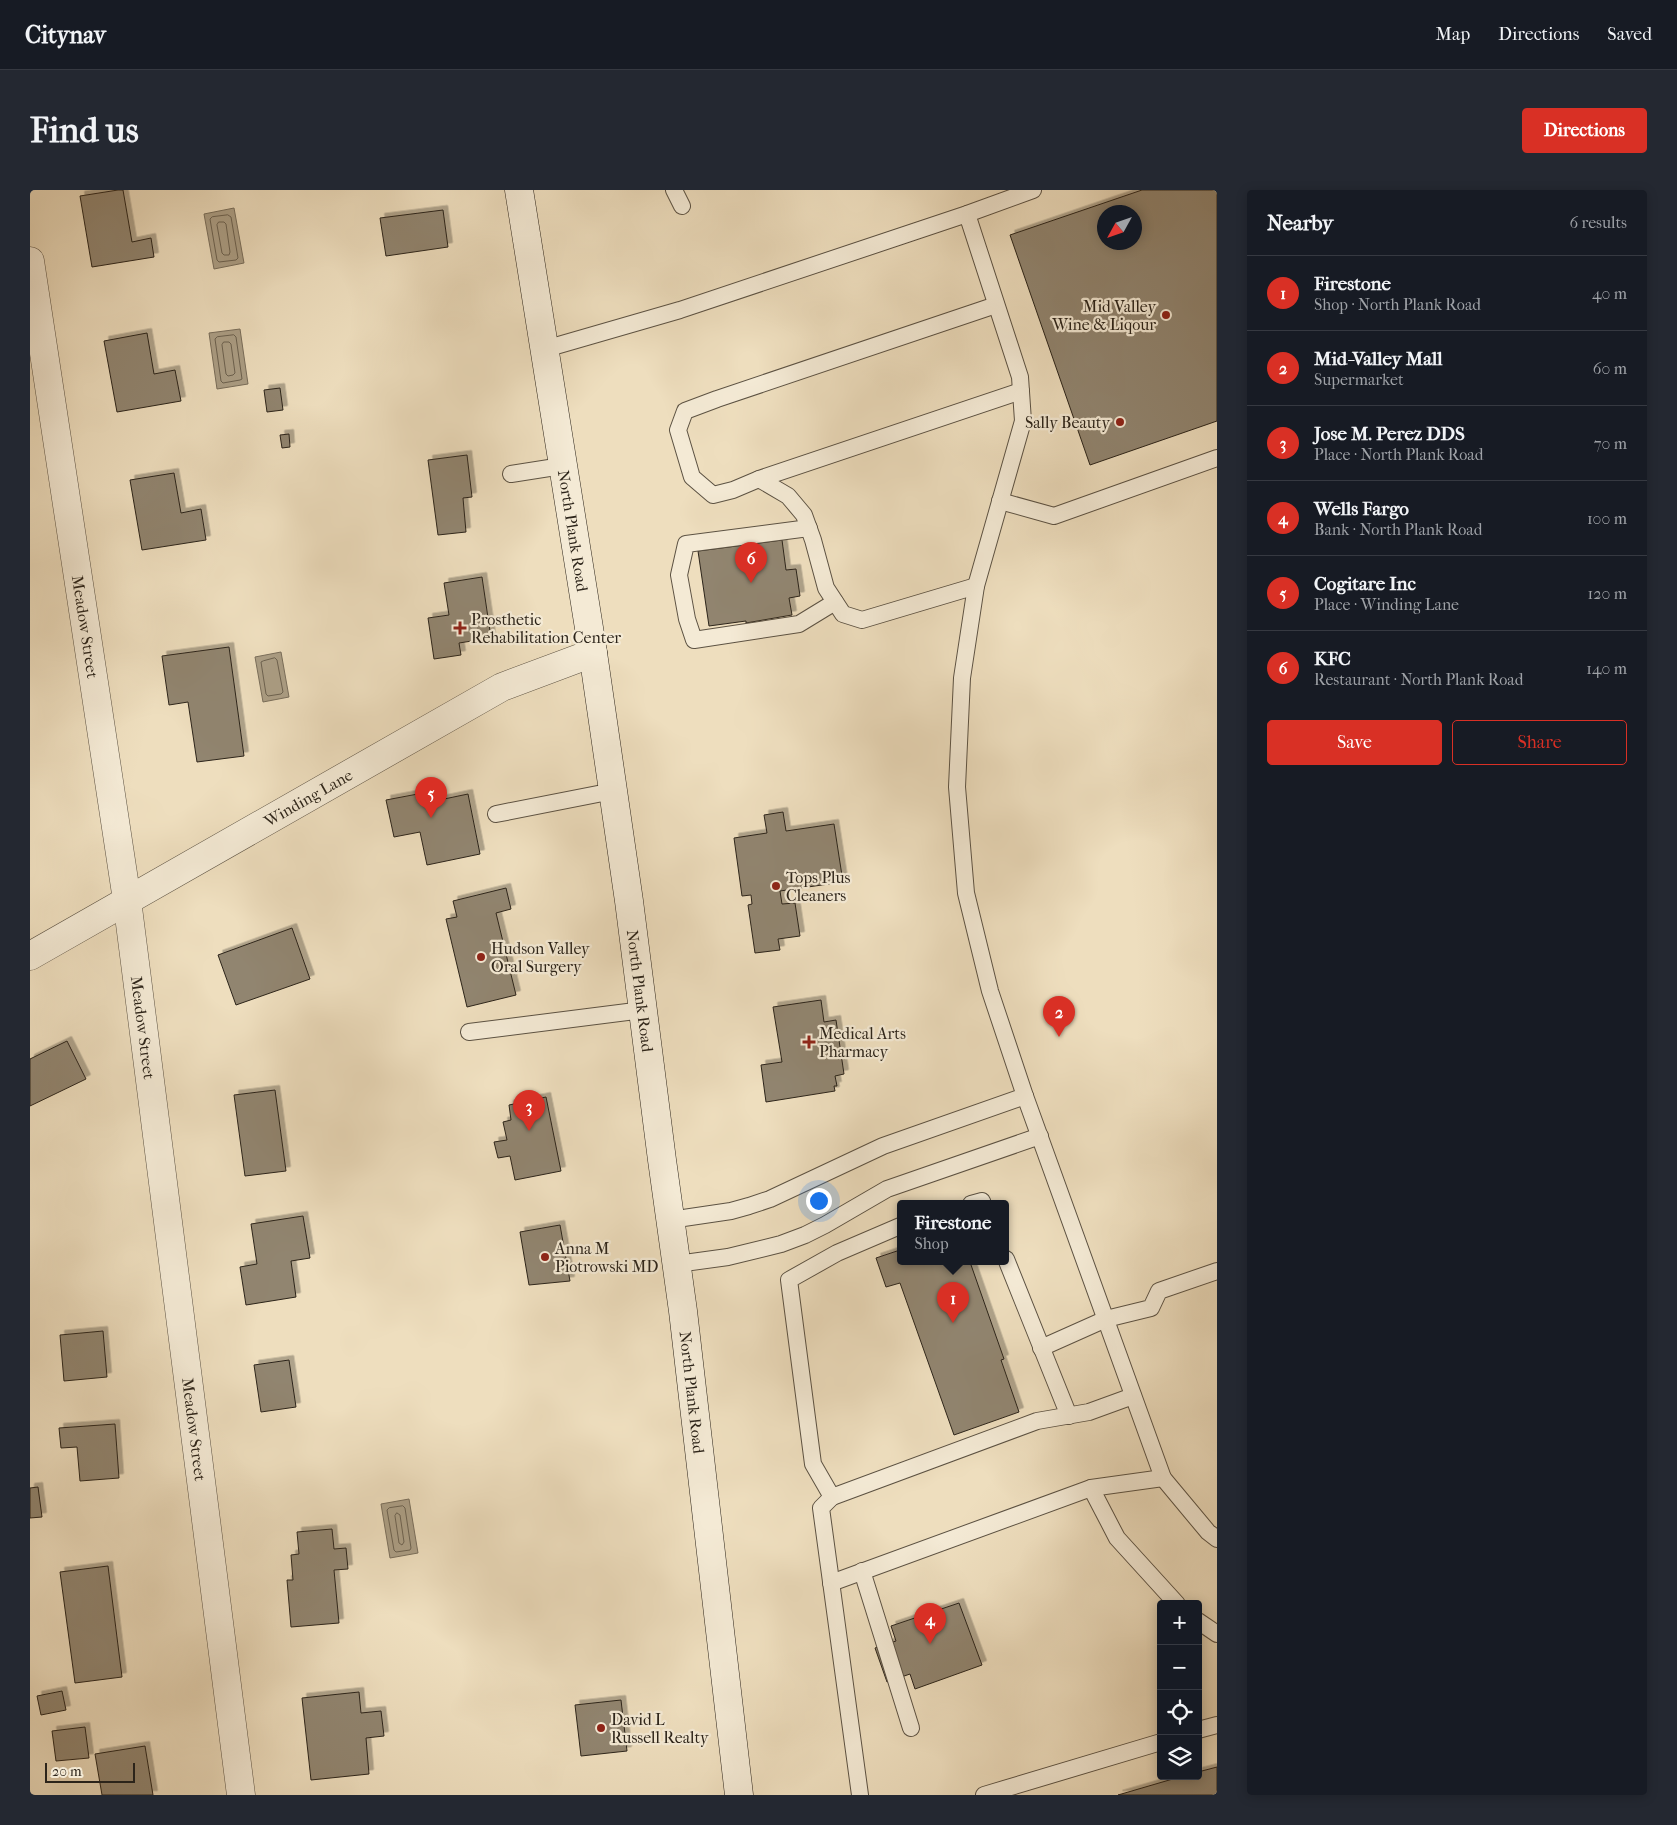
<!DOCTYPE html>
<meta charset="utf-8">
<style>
:root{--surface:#171b24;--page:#242831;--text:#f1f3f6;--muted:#9ea1a6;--line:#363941;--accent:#d93025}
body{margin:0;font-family:"IM FELL French Canon",serif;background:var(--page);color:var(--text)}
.controls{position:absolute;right:15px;bottom:15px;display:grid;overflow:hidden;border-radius:5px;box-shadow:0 2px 12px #0003}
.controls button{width:45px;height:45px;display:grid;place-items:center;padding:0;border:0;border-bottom:1px solid var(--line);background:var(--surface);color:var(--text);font:25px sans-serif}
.compass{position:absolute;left:1067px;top:15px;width:45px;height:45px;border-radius:50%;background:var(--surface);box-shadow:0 2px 12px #0003;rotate:230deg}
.scale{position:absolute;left:15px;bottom:12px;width:90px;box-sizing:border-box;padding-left:5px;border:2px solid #2c241a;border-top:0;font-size:14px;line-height:18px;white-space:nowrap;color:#2c241a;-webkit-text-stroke:4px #f4ead5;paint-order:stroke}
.you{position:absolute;left:788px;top:1010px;width:18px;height:18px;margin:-12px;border:4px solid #fff;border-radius:50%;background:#1a73e8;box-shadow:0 0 0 8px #1a73e833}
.badge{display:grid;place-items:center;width:32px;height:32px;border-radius:50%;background:var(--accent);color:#fff;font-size:16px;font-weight:700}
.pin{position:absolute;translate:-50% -41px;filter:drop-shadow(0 1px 2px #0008)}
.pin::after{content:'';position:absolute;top:26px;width:18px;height:15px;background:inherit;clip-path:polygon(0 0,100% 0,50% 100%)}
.popup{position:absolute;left:867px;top:1010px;width:112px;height:65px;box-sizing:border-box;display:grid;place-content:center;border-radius:5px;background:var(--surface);filter:drop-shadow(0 1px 4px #0005);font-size:16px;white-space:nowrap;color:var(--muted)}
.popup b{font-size:19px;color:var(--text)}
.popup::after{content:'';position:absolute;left:50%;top:100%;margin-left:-10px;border:10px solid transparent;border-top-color:var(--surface)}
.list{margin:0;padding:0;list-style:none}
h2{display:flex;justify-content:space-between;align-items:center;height:65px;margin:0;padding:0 20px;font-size:21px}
h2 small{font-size:16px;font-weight:400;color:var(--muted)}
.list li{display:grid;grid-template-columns:32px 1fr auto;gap:15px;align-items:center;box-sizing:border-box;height:75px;padding:0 20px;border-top:1px solid var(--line)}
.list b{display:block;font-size:19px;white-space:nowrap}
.list p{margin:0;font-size:16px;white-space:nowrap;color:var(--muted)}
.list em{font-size:16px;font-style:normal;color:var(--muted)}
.actions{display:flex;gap:10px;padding:15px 20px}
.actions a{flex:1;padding:11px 0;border:1px solid var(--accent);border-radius:5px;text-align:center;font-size:18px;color:var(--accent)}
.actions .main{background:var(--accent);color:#fff}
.icon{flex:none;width:28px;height:28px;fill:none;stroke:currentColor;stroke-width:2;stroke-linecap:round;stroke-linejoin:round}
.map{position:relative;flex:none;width:1187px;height:1605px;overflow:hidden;border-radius:5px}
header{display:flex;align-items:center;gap:30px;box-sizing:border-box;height:70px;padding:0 25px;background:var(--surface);border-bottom:1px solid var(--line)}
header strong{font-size:24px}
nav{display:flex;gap:28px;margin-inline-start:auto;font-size:18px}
.intro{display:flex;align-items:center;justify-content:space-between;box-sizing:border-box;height:120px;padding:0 30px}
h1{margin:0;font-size:35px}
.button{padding:12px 22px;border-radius:5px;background:var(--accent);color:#fff;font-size:18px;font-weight:700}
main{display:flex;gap:30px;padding:0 30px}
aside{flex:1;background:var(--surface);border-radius:5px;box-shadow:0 2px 12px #0003}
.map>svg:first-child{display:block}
.water{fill:#ac9f86;stroke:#796e5b}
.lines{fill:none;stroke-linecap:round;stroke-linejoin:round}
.shore{stroke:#6c6250;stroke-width:1}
.building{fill:#91856f;stroke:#2c241a;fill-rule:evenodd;filter:url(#shadow)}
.lane-casing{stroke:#5c5243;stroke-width:18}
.street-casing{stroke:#5c5243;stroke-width:29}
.secondary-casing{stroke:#2c241a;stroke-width:29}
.lane{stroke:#f4ead5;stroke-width:16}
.street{stroke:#f4ead5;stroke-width:28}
.secondary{stroke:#f4ead5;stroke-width:28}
.poi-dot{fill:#8f2418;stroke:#f4ead5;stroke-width:2}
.labels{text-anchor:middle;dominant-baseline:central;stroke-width:4.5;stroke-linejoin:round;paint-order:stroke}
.poi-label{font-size:16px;fill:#2c241a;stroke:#f4ead5;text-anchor:start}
.street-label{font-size:16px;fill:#2c241a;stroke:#f4ead5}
</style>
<header>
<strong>Citynav</strong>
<nav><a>Map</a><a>Directions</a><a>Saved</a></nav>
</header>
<div class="intro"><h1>Find us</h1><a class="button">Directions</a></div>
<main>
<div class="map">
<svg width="1187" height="1605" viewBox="0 0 1187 1605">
<defs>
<filter id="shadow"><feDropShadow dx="4.5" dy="-4.5" stdDeviation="0" flood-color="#0004"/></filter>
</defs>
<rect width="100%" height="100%" fill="#eedebe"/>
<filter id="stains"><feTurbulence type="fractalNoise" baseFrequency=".004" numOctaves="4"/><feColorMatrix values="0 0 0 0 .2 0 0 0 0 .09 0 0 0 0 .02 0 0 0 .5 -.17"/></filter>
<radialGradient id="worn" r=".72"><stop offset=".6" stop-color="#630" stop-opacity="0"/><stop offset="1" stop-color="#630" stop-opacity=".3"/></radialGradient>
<!-- water -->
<g class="water">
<polygon points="204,18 214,73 184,79 174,24"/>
<polygon points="210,139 218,194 187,199 179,143"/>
<polygon points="251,462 259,507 233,512 225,467"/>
<polygon points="379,1309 388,1363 360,1368 351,1314"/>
</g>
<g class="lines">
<!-- shore -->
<g class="shore">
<polygon points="198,25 201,27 208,68 206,70 189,72 187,70 180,29 182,27"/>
<polygon points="189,32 194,32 196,34 200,62 199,65 194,65 192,63 187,35"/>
<polygon points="204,145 206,147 212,189 210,190 193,193 191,191 185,149 187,147"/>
<polygon points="194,152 199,152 201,154 205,183 203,185 198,186 196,184 192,155"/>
<polygon points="245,468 247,470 253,502 251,504 238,506 236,504 231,472 233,471"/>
<polygon points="373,1316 375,1318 381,1358 380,1360 366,1362 364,1360 357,1320 359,1318"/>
<polygon points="367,1323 370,1325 374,1352 372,1355 369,1353 365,1326"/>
</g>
</g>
<!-- building -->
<g class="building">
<polygon points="88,0 93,0 102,52 121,48 124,67 62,77 50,6"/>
<path d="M1112,0h75v231l-127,44 -80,-230zM1074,22h30v30h-30z"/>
<polygon points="413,20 418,57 356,66 350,28"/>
<polygon points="117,143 124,184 145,180 151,211 87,222 74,151"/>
<polygon points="250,198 253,220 237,222 234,200"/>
<polygon points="259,244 260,257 252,258 250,245"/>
<polygon points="437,265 442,307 433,308 436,342 408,345 398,270"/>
<polygon points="144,283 151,323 171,319 176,350 112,360 100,290"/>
<polygon points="752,350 756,380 766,379 770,406 759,408 762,425 716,433 716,431 679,436 668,361"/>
<polygon points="452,387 461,448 429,453 431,465 404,469 398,428 419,425 414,393"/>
<polygon points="199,457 214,566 167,572 158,512 139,515 132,466"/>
<polygon points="393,603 395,613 438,604 450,664 397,675 390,642 364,647 356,610"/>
<polygon points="753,622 756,641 804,634 813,692 750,701 752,714 765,713 770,746 748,749 750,760 725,763 718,715 722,714 721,705 712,706 704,648 737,643 734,625"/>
<polygon points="476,698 481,719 466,723 486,805 437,817 416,729 427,727 423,711"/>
<polygon points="262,738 280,789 206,815 188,765"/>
<polygon points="791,810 794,832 806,830 814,884 805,886 807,896 804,896 805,901 736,912 731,875 752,872 743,817"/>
<polygon points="37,851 56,889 0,916 0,869"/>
<polygon points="245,900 256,981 215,986 204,905"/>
<polygon points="516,907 531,981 485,990 480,966 468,968 464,952 477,950 473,932 481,930 479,915"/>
<polygon points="273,1026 280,1068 261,1071 266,1107 216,1115 210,1077 227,1074 221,1034"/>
<polygon points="530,1035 540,1091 499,1095 490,1042"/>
<polygon points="870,1060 870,1072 940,1072 974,1169 971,1170 989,1222 924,1245 870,1093 856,1097 846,1068"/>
<polygon points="73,1141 77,1187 34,1191 30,1145"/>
<polygon points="259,1170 266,1217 231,1222 224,1175"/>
<polygon points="85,1234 89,1288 50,1291 47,1257 31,1258 29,1238"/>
<polygon points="8,1297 12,1327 0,1328 0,1298"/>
<polygon points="302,1339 304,1359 316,1358 318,1379 304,1380 309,1433 261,1437 257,1390 263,1390 261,1365 269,1364 267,1342"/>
<polygon points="78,1376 92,1487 45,1493 30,1382"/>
<polygon points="929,1413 952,1475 885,1499 880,1484 857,1492 845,1458 866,1451 861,1436"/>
<polygon points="32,1501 36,1520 11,1525 7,1506"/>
<polygon points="329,1502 331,1523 351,1521 354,1546 336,1548 339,1584 281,1590 272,1508"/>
<polygon points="591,1510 597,1561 551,1566 545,1515"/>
<polygon points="55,1537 59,1568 26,1571 22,1541"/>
<polygon points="115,1556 123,1605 72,1605 65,1564"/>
<polygon points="1187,1577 1187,1605 1088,1605 1153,1586 1168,1586 1168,1582"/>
</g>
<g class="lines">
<defs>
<g id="lane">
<polyline points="644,0 652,16"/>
<polyline points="937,24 990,187 993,231 946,396 932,488 927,597 936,703 960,801 995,906 1133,1288 1178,1342 1187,1349"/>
<polyline points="515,159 650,120 937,24 1003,0"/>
<polyline points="481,284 532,276"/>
<polyline points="729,289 991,201"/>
<polyline points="970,311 1024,326 1187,268"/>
<polyline points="779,338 656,354 649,385 657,429 664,450 769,434 805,412"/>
<polyline points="946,396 832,430 813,424 796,398 783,350 774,325 758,306 729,289 703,300 683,305 662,287 648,240 655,221 687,209 966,115"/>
<polyline points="466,624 583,601"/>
<polyline points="439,842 613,820"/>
<polyline points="941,1014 952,1011 953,1014"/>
<polyline points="640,1030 701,1021 719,1016 740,1009 853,956 995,906"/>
<polyline points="870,1036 807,1063 759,1090 783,1274 802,1307 1007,1231 1059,1222 1103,1206"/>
<polyline points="976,1069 1039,1226"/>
<polyline points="647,1074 698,1067 751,1054 775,1045 795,1035 857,999 1010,946"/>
<polyline points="1011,1158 1076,1129 1121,1118 1129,1101 1187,1081"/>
<polyline points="1061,1298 1087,1348 1147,1414"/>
<polyline points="802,1307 791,1318 830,1605"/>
<polyline points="832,1381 881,1538"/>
<polyline points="801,1393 1061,1298 1133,1288"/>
<polyline points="1168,1431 1187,1444"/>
<polyline points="1168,1540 1187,1535"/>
<polyline points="954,1605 1131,1552"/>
</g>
<g id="street">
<path id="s1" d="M0,71l97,639 114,895"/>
<path id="s2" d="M0,766l472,-269 91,-34"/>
</g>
<g id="secondary">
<path id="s3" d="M489,0l74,463 36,248 33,259 21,151 56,484"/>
</g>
</defs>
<!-- lane casing -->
<use href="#lane" class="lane-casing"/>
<!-- street casing -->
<use href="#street" class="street-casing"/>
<!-- secondary casing -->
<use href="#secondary" class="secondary-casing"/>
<!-- lane -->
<use href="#lane" class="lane"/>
<!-- street -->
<use href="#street" class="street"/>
<!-- secondary -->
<use href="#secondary" class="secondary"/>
</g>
<!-- markers -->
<g class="poi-dot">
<circle cx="1136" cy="125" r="5"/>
<circle cx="1090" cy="232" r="5"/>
<path d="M427.5 430.5h5v5h5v5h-5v5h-5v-5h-5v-5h5z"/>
<circle cx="746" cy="696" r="5"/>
<circle cx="451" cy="767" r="5"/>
<path d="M776.5 844.5h5v5h5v5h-5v5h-5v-5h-5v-5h5z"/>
<circle cx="515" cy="1067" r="5"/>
<circle cx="571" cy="1538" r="5"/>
</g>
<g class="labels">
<!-- poi labels -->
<g class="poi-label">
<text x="1126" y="116" text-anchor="end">Mid Valley<tspan x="1126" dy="18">Wine &amp; Liqour</tspan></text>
<text x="1080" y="232" text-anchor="end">Sally Beauty</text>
<text x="441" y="429">Prosthetic<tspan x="441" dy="18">Rehabilitation Center</tspan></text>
<text x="756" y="687">Tops Plus<tspan x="756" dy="18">Cleaners</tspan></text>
<text x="461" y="758">Hudson Valley<tspan x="461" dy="18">Oral Surgery</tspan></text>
<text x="789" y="843">Medical Arts<tspan x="789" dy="18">Pharmacy</tspan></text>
<text x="525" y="1058">Anna M<tspan x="525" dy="18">Piotrowski MD</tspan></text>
<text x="581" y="1529">David L<tspan x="581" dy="18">Russell Realty</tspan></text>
</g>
<!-- street labels -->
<g class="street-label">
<text stroke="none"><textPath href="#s3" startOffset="345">North Plank Road</textPath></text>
<text stroke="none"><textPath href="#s1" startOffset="370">Meadow Street</textPath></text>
<text stroke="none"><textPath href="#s2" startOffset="320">Winding Lane</textPath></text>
<text stroke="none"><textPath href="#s3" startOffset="810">North Plank Road</textPath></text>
<text stroke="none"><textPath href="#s1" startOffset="775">Meadow Street</textPath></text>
<text stroke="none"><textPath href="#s3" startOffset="1215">North Plank Road</textPath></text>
<text stroke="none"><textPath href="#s1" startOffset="1180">Meadow Street</textPath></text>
</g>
</g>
<rect width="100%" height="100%" filter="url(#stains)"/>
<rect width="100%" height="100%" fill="url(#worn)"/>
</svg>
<div class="controls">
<button>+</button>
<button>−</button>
<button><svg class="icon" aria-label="locate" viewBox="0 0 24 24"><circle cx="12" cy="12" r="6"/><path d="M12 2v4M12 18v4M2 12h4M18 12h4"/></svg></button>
<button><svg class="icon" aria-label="layers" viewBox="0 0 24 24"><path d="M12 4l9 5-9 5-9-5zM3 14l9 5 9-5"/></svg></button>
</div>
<svg class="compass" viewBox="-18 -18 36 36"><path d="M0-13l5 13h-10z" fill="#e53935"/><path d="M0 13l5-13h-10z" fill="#9ea1a6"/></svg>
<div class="scale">20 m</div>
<div class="you"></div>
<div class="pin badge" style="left:923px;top:1133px">1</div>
<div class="popup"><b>Firestone</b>Shop</div>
<div class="pin badge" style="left:1029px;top:847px">2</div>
<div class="pin badge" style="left:499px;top:941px">3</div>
<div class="pin badge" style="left:900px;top:1454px">4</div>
<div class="pin badge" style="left:401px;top:628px">5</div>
<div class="pin badge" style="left:721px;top:393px">6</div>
</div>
<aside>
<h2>Nearby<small>6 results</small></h2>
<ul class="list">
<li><span class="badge">1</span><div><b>Firestone</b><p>Shop · North Plank Road</p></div><em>40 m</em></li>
<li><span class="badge">2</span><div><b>Mid-Valley Mall</b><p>Supermarket</p></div><em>60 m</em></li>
<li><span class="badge">3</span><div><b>Jose M. Perez DDS</b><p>Place · North Plank Road</p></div><em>70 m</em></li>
<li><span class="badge">4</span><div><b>Wells Fargo</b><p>Bank · North Plank Road</p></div><em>100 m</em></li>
<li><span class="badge">5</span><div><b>Cogitare Inc</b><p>Place · Winding Lane</p></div><em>120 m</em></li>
<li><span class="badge">6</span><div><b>KFC</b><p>Restaurant · North Plank Road</p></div><em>140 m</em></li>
</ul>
<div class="actions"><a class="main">Save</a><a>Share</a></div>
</aside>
</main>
